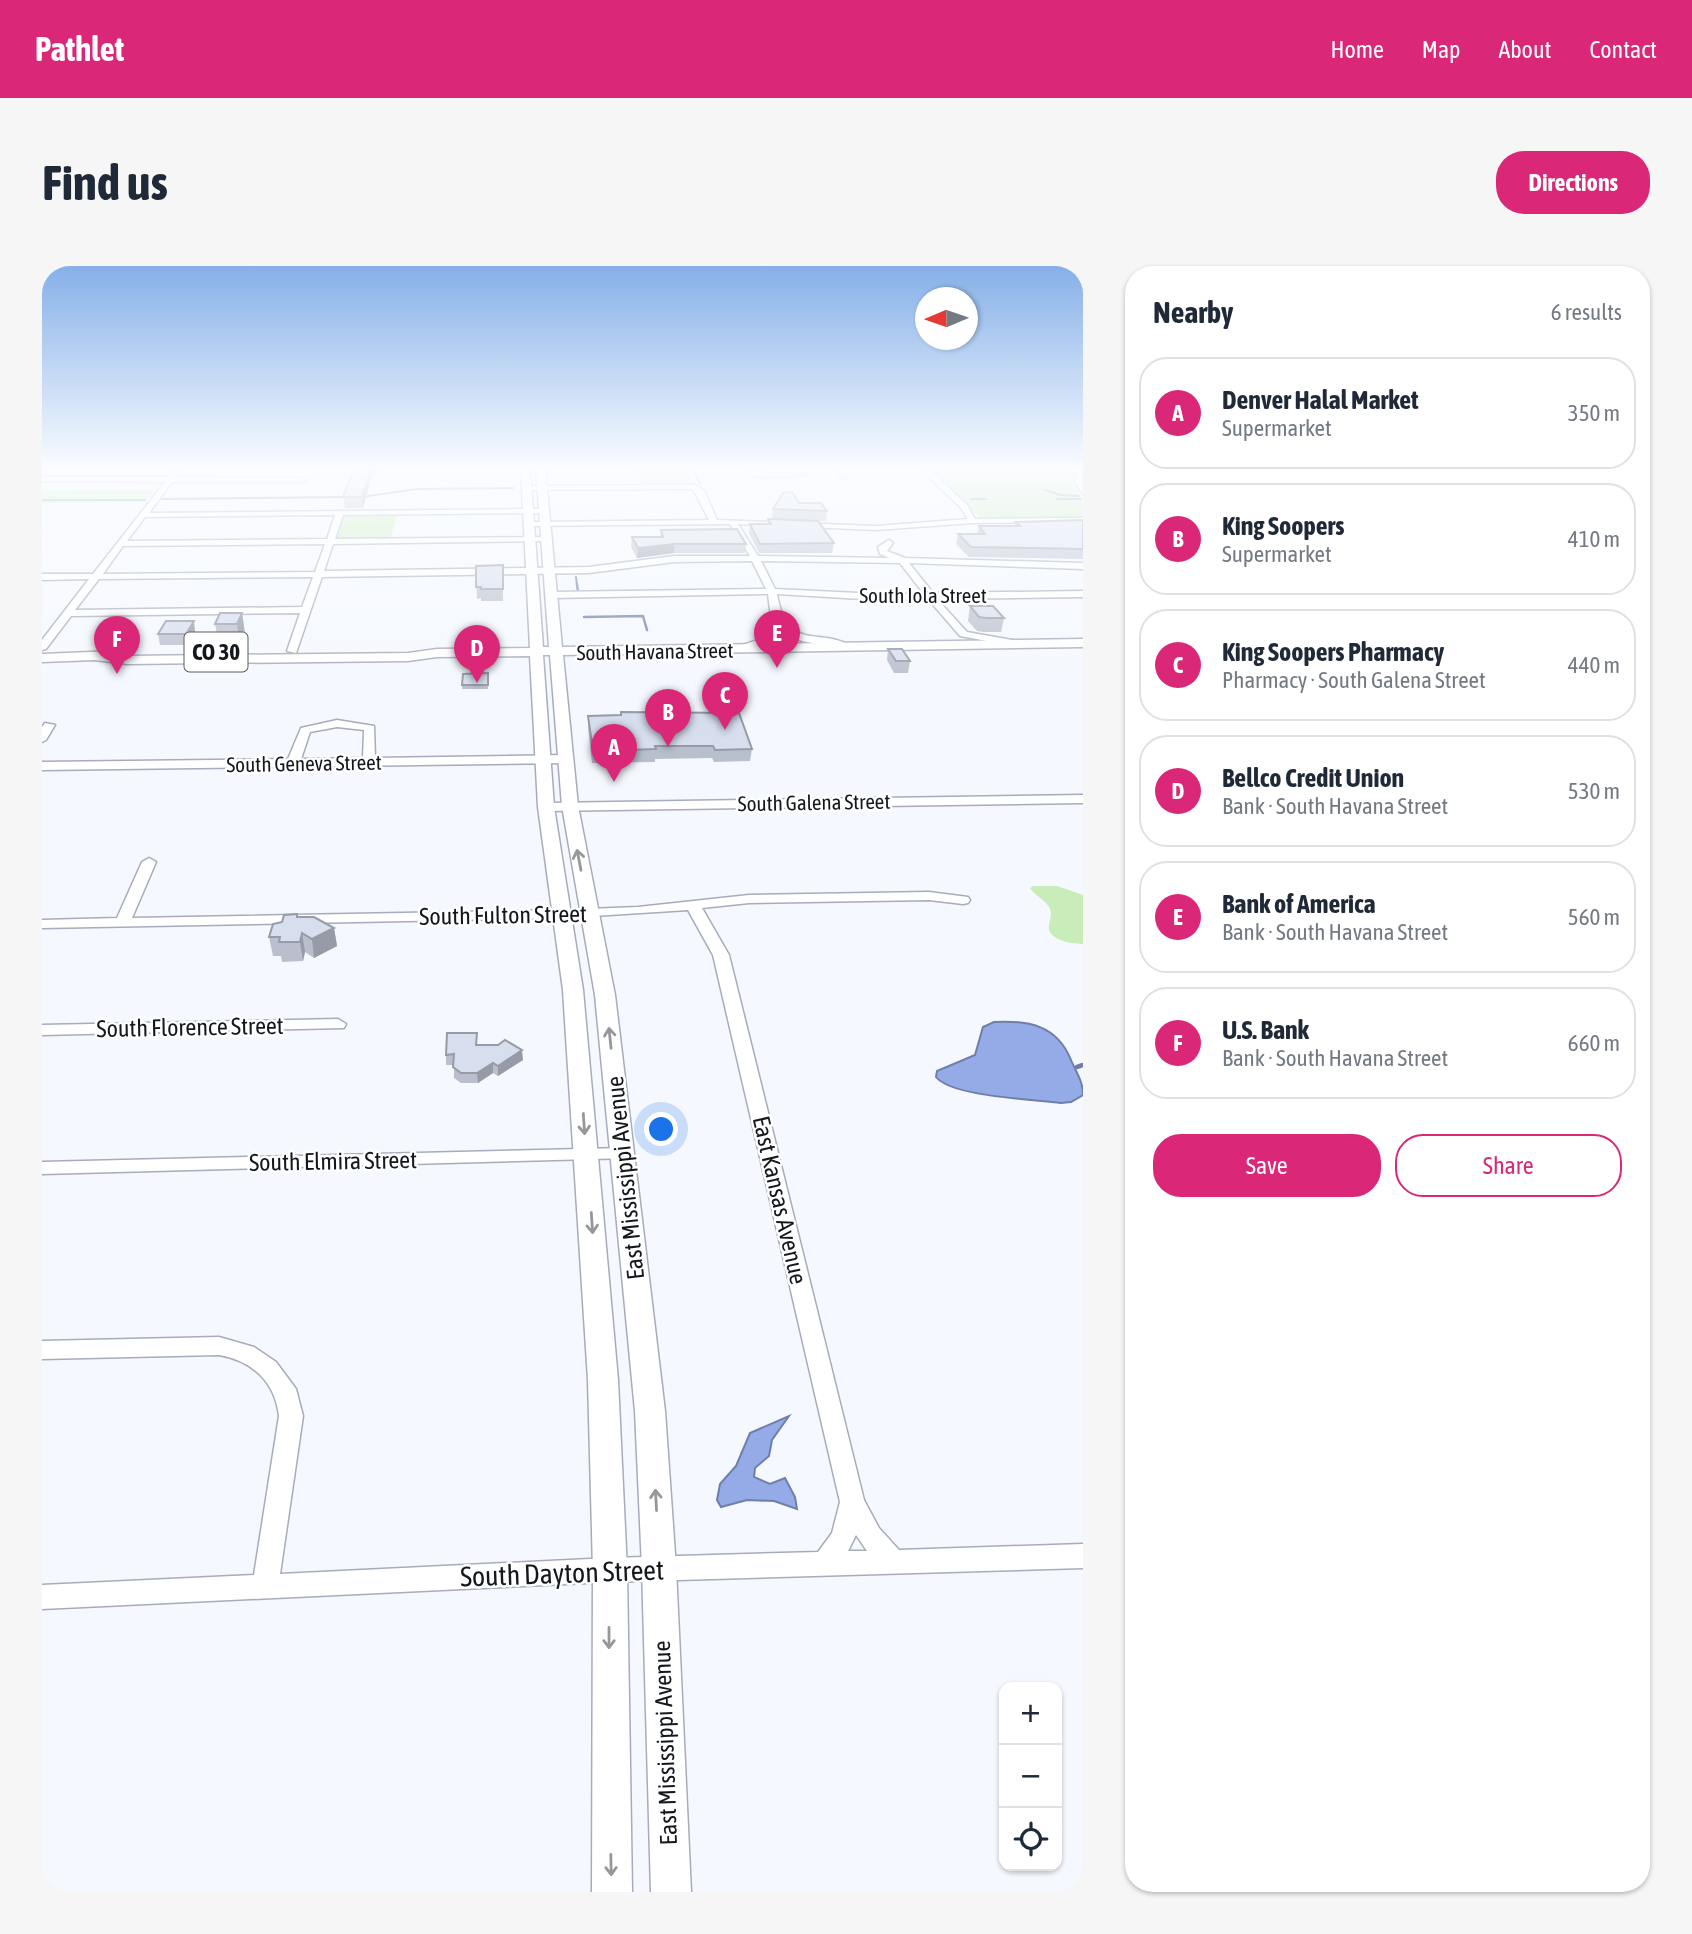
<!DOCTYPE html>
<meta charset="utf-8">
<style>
:root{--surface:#fff;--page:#f6f6f7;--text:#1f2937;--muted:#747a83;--line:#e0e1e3;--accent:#db2777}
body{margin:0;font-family:"Asap Condensed",sans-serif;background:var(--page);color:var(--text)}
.controls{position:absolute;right:21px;bottom:21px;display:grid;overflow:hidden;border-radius:14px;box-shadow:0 2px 5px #0004}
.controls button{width:63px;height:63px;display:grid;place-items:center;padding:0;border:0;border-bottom:2px solid var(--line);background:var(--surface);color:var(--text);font:35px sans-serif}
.compass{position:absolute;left:873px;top:21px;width:63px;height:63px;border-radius:50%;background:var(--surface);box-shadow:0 2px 5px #0004;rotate:268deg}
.you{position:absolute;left:620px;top:864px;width:24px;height:24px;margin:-18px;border:5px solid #fff;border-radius:50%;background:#1a73e8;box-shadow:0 0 0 10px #1a73e833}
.badge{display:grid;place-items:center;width:46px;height:46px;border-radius:50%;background:var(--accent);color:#fff;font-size:23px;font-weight:700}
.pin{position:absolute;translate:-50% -58px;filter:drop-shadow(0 2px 4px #0008)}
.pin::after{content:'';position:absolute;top:37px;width:24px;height:21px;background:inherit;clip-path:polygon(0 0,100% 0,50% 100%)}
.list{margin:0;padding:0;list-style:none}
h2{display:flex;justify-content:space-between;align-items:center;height:91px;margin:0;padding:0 28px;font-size:30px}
h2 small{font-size:23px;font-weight:400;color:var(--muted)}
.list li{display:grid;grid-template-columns:46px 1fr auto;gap:21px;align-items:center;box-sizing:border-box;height:112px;margin:0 14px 14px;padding:0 14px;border:2px solid var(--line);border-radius:28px}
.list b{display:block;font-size:26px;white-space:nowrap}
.list p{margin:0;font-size:23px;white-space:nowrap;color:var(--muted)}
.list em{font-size:23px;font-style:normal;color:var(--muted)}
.actions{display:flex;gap:14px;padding:21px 28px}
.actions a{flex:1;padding:16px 0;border:2px solid var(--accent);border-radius:28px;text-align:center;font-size:24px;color:var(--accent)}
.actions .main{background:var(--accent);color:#fff}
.icon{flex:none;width:38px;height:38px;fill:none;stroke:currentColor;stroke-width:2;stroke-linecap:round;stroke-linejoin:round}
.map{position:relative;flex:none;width:1041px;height:1626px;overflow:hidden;border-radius:28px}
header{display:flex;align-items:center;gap:42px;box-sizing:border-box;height:98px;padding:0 35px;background:var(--accent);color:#fff}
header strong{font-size:33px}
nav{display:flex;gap:38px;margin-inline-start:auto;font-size:24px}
.intro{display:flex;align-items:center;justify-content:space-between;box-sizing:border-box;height:168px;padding:0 42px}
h1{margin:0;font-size:49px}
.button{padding:18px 32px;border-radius:28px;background:var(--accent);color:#fff;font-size:24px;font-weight:700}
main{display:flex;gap:42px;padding:0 42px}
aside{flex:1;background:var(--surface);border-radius:28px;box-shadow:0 2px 5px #0004}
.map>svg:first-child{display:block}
.green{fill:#c8edba}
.water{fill:#94abe7;stroke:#6e7faa;stroke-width:2}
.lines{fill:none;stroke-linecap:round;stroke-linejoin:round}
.stream-far2{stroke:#6e7faa;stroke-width:2}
.stream-far1{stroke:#6e7faa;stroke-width:2.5}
.stream{stroke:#6e7faa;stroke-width:4.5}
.minor-casing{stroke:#a6acbc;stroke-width:3}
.major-casing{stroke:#a6acbc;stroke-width:3}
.minor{fill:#fff;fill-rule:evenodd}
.major{fill:#fff;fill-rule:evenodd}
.wall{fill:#b9bfcd}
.shaded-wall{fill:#969ba7}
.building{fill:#d7deee;stroke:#969ba7;stroke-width:2}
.oneway{stroke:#959799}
.labels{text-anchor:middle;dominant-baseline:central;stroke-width:5;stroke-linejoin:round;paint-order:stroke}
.far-street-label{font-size:21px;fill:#14171c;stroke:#fff}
.shield{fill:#fff;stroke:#5a5d60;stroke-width:2}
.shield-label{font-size:23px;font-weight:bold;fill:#14171c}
.street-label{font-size:24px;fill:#14171c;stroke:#fff}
.near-street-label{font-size:28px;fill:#14171c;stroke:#fff}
</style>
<header>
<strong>Pathlet</strong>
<nav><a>Home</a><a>Map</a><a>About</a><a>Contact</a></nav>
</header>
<div class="intro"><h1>Find us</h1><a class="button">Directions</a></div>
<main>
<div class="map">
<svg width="1041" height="1626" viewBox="0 0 1041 1626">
<rect width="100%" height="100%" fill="#f5f8fe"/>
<!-- green -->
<g class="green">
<polygon points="595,202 643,202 650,218 600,219"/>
<polygon points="887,202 1010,202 1036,206 1030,218 1041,233 1041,253 937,251"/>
<polygon points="113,223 103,236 0,237 0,224"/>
<polygon points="355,247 348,274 292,275 300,248"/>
<path d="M991,620h24l26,9v49c-10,0 -32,-3 -34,-15 -1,-9 5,-13 0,-22 -5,-8 -14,-11 -19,-19z"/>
</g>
<!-- water -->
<g class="water">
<path d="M952,756c34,-2 63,3 77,38 5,12 12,21 12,35l-12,7 -10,1c-28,-4 -109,-6 -125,-26l1,-6 38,-16 8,-28z"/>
<polygon points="747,1150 730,1174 727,1190 713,1202 712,1211 728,1218 743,1212 753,1231 755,1243 732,1235 705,1234 679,1241 675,1234 678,1218 694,1200 708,1167"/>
</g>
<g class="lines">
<!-- stream-far2 -->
<g class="stream-far2">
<polyline points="651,202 658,217"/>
<polyline points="1003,224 1018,229 1037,230"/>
<polyline points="320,231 375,223 471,222"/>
<polyline points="120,233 305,231"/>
<polyline points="929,233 944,233"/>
<polyline points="1015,233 1039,233"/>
<polyline points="0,234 103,234"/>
<polyline points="534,311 535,320"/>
</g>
<!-- stream-far1 -->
<g class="stream-far1">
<polyline points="535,318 536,326"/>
<polyline points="542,351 601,350 605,364"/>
</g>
<!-- stream -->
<polyline class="stream" points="1035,801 1041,799"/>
<defs>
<g id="minor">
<path d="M134,202h7l-7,9 126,1 4,2 -4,2h-130l-23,31 396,-4 4,2 -4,2 -202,2 -8,24 213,-2 4,2 -4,2 -215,3 -9,27 265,-4 85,-11h76l-20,-32 -201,2 -4,-2 4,-2 180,-2 -16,-31 -169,1 3,-4 168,-1 9,5 13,30 159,6 92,-7 -7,-11 -41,-40h8l39,37 8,14 108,-1v4l-110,1 -97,7 -138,-6 20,32 131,2 -9,-4 -2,-7 11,-7 4,3 -6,8 18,7 178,5v6l-174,-6 24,30 150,-2v6l-146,2 30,33 51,9v4l-4,1 -54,-10 -32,-37 -49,1 -102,-6c10,60 43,32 76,53l-5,3 -46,-9 -10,-5 6,12 -5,3 -4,-1 -7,-15 -2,4 -39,13 -5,-3 1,-2 35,-12 6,-8 -8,-17 -2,-16 -216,4 -5,-3 5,-3 214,-3 -14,-28 -78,1 -85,11 -267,4 -26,76 -9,-2 13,-38 -229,3 -25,33 -4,1v-10l47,-61 -47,1v-6h51l72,-92 -123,-1v-4h126zM293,249l-8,24 -200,2 18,-24zM283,278l-10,28 -212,2 20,-28zM719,295l139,2 24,31h-45l-104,-5zM271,311l-11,30 -227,3 24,-31z"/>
<polygon points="709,202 715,202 715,205 718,207 766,209 717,211 708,208"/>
<polygon points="795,202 801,202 805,212 799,212"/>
<polygon points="1015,202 1041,204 1041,228 1032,215 1038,208"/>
<path d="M295,454l37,6 1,32 191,-3 6,4 -6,4 -524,7v-8l246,-3 13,-31zM295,461l27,3 -1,28 -62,1 9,-27z"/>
<polygon points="3,457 13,459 4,474 0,476 0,461"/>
<polygon points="1041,529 1041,537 504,545 498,541 504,537"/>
<path d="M107,592l7,4 -24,56 430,-8 76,-3 111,-12 180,-3 39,5 2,3 -2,3 -5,1 -34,-4 -180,3 -47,5 27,47 135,545 15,28 20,22 184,-6v24l-473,14 -568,27v-24l212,-10 25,-159c-4,-34 -26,-55 -60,-61l-177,4v-18l177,-4 35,10 22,15 20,27 7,27 -23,158 330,-16 208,-6 14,-19 8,-31 -127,-547 -25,-45 -126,8 -520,10v-8l75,-2 25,-56zM814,1269l11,16h-19z"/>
<polygon points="296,753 304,758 302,762 0,769 0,759"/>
<polygon points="581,882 588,884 590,888 588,892 0,908 0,896"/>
</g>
<polygon id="major" points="479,202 488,202 501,381 507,381 494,202 503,202 520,381 1041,373 1041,381 521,389 536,540 573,729 623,1145 634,1302 649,1626 609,1626 600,1302 593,1145 553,729 520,540 508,389 501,389 512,541 541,724 576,1114 585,1304 590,1626 550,1626 551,1304 546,1114 521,724 496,541 488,390 395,391 366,395 85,398 53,394 0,396 0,388 73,385 85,390 366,387 395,383 488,382"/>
</defs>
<!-- minor casing -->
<use href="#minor" class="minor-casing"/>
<!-- major casing -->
<use href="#major" class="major-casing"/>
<!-- minor -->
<use href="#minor" class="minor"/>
<!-- major -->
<use href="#major" class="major"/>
</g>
<!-- wall -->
<g class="wall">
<polygon points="312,202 344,202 343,203 333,206 329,213 321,242 303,242 301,231"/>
<polygon points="757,237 785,245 784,255 777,255 792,277 790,287 717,287 707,267 708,258 726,258 726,253 730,253 731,243"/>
<polygon points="1041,254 1041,293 927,291 914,278 916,268 935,268 937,260 973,260 974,256"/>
<polygon points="619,264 704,278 703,287 632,287 595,292 589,281 590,271 618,271"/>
<polygon points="461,299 461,335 439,335 439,332 435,333 434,300"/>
<polygon points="928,340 962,352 959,366 942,366 935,365 926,355"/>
<polygon points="200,347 203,368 198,379 177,379 173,358"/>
<polygon points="153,365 146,379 118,379 116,368"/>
<polygon points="846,383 868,395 866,407 852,407 845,394"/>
<polygon points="446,407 446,423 420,423 421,408"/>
<polygon points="546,450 710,483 708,495 672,496 670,492 613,493 613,496 550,497 546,462"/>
<polygon points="256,651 292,662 295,680 272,692 263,686 261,695 240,696 239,690 231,690 227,671"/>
<polygon points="435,779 481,794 456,810 451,807 436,817 419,817 412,812 412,799 404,799 404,789"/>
</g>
<!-- shaded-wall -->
<g class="shaded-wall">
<polygon points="329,202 344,202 343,203 333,206 329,213 321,242 320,231"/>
<polygon points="632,278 632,287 595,292 596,282"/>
<polygon points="200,347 203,368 198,379 195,358"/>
<polygon points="152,355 153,365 146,379 144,368"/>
<polygon points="292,662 295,680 272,692 270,673"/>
<polygon points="260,667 263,686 261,695 258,676"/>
<polygon points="480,784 481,794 456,810 456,800"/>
<polygon points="451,797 451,807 436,817 435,807"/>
</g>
<!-- building -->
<g class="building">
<polygon points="312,202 329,202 320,231 301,231"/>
<polygon points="750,226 757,237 779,237 785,245 731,243 741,227"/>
<polygon points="726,253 776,255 792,277 718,278 708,258 729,258"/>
<polygon points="1041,254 1041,283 929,281 916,268 943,268 937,260 978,260 974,256"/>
<polygon points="695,263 704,278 632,278 596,282 590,271 621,271 619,264"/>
<polygon points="461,299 461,323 439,323 439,321 434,321 434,300"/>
<polygon points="928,340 951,340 962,352 944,352 937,351"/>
<polygon points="178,347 200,347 195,358 173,358"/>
<polygon points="124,355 152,355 144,368 116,368"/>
<polygon points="846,383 860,383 868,395 854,395"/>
<polygon points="446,407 446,419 420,419 421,408"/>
<polygon points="579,446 697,447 710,483 673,484 671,480 613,480 614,483 551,485 546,450 579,449"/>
<polygon points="255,648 255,651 272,651 292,662 270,673 260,667 258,676 237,676 238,671 227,671 231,658 240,656 242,649"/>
<polygon points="405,767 435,767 434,779 456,779 463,774 480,784 456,800 451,797 435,807 419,807 411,801 412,788 404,789"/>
</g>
<!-- one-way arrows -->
<defs><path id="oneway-shaft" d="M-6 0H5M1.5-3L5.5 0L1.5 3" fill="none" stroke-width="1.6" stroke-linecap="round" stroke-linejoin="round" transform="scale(1.75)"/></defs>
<g class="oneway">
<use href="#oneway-shaft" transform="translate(537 594) rotate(-101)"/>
<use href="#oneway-shaft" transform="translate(568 772) rotate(-96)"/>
<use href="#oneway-shaft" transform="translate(542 858) rotate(86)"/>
<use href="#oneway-shaft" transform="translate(550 957) rotate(86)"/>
<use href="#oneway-shaft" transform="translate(614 1234) rotate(-93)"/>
<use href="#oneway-shaft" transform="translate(567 1372) rotate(90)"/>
<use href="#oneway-shaft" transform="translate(569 1599) rotate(89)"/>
</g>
<!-- sky -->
<linearGradient id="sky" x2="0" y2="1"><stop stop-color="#86b0e8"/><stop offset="0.47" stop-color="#fafcff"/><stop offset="1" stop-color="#fafcff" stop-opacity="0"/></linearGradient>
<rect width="1041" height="429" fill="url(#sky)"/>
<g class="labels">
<!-- far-street labels -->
<g class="far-street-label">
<text x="881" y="329">South Iola Street</text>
<text transform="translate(613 385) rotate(-1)">South Havana Street</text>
<text transform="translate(262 497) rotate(-1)">South Geneva Street</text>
<text transform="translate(772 536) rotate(-1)">South Galena Street</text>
</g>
<!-- shield labels -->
<rect class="shield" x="142.5" y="366.5" width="63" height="39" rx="5"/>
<g class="shield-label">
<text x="174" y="386">CO 30</text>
</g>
<!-- street labels -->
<g class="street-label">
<text transform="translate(461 649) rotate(-1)">South Fulton Street</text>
<text transform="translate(148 761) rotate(-1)">South Florence Street</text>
<text transform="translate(291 895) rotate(-1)">South Elmira Street</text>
<text transform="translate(583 912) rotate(-96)">East Mississippi Avenue</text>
<text transform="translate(738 934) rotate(77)">East Kansas Avenue</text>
<text transform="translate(623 1477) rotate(-92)">East Mississippi Avenue</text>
</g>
<!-- near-street labels -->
<g class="near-street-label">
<text transform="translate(520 1307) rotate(-2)">South Dayton Street</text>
</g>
</g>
</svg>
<div class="controls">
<button>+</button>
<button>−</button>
<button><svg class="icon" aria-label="locate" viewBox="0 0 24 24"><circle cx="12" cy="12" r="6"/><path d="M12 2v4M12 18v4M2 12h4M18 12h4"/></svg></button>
</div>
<svg class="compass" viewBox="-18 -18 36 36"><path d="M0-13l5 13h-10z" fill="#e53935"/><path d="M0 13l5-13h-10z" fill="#747a83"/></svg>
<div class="you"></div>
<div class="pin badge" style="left:572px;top:516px">A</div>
<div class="pin badge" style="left:626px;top:481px">B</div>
<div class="pin badge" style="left:683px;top:464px">C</div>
<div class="pin badge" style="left:435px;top:417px">D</div>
<div class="pin badge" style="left:735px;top:402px">E</div>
<div class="pin badge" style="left:75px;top:408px">F</div>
</div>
<aside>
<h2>Nearby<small>6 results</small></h2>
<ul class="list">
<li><span class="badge">A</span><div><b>Denver Halal Market</b><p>Supermarket</p></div><em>350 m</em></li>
<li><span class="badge">B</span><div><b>King Soopers</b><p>Supermarket</p></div><em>410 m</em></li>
<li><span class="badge">C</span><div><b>King Soopers Pharmacy</b><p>Pharmacy · South Galena Street</p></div><em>440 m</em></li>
<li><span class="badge">D</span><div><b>Bellco Credit Union</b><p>Bank · South Havana Street</p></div><em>530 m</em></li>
<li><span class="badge">E</span><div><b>Bank of America</b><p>Bank · South Havana Street</p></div><em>560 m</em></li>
<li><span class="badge">F</span><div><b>U.S. Bank</b><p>Bank · South Havana Street</p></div><em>660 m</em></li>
</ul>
<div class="actions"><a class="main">Save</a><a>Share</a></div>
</aside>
</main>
